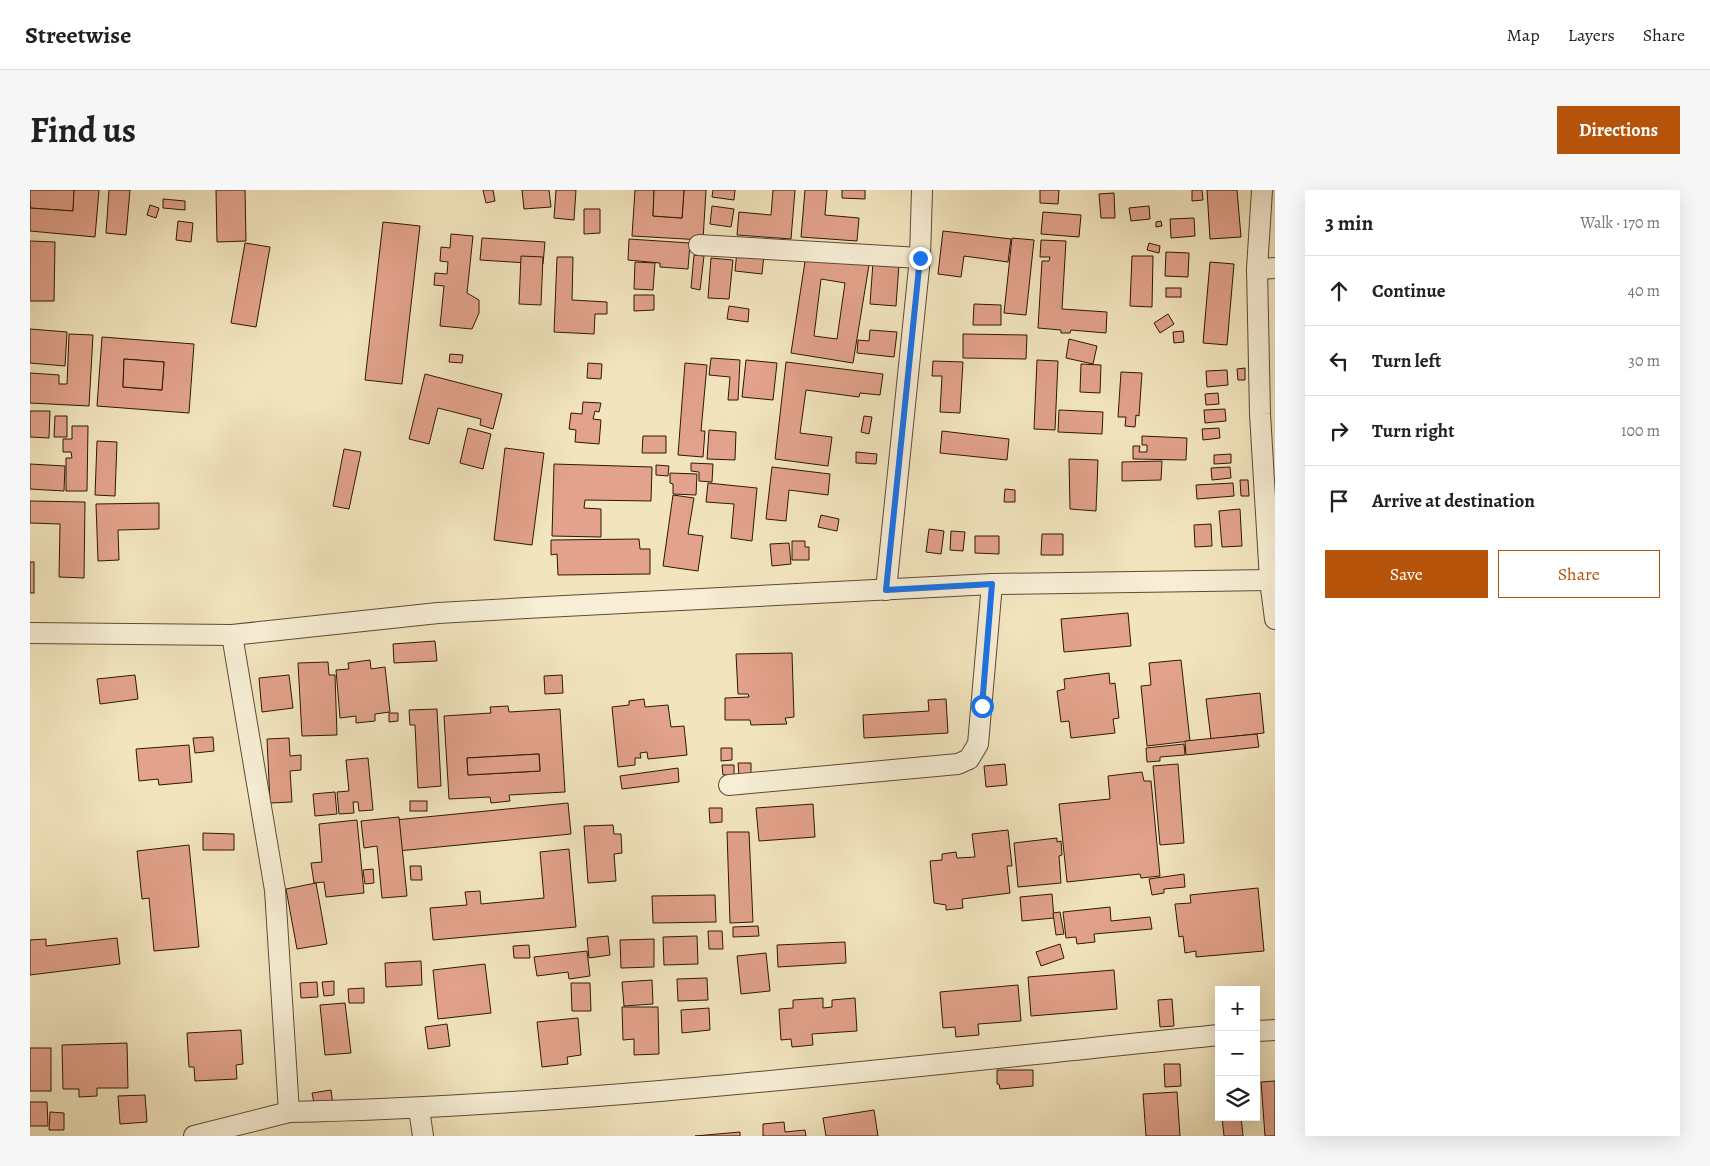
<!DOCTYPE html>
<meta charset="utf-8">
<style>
:root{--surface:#fff;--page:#f6f6f6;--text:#202124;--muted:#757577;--line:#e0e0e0;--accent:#b45309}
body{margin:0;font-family:Alegreya,serif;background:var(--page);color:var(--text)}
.controls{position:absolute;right:15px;bottom:15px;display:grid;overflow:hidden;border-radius:0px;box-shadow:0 5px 20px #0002}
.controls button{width:45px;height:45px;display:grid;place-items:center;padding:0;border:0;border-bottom:1px solid var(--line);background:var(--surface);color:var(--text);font:25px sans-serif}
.stop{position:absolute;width:15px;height:15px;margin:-11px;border:4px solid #1a73e8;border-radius:50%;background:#fff}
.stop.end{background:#1a73e8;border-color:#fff;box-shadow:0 1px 5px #0008}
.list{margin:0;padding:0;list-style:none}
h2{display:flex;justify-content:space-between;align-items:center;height:65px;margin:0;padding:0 20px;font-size:21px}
h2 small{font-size:16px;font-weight:400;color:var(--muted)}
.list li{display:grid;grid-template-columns:32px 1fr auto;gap:15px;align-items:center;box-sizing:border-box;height:70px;padding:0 20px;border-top:1px solid var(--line)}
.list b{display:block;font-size:19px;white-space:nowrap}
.list em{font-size:16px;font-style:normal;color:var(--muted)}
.actions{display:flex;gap:10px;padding:15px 20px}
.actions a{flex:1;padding:11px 0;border:1px solid var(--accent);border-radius:0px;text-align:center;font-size:18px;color:var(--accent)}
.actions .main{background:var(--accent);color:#fff}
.icon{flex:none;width:28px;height:28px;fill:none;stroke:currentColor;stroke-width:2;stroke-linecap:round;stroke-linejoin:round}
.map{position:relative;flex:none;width:1245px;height:946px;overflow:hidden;border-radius:0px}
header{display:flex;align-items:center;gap:30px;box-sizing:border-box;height:70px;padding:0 25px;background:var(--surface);border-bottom:1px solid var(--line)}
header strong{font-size:24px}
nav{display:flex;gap:28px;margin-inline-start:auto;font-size:18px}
.intro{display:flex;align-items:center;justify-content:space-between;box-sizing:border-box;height:120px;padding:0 30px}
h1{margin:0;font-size:35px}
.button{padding:12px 22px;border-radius:0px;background:var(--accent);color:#fff;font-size:18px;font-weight:700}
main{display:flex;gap:30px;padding:0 30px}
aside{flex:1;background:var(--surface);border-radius:0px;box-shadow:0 5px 20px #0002}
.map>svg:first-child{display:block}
.building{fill:#e2a28b;stroke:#2e1707;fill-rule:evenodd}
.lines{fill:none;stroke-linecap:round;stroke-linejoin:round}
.minor-casing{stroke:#5f4a35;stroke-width:22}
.minor{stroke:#f7eed5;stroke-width:20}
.route{stroke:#1a73e8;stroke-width:6}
</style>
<header>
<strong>Streetwise</strong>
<nav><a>Map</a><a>Layers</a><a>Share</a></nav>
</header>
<div class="intro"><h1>Find us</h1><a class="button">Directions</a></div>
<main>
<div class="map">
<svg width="1245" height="946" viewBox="0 0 1245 946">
<rect width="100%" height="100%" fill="#f2e5be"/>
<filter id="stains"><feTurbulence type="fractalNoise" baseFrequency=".004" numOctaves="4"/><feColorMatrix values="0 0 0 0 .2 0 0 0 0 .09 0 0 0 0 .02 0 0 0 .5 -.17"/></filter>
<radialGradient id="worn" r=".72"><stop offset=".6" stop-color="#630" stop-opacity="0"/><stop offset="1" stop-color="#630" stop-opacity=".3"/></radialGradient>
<!-- building -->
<g class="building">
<polygon points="0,0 44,0 43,21 0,18"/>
<polygon points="44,0 69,0 65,47 0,41 0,11 0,18 43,21"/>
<polygon points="79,0 100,0 96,45 76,43"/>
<polygon points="186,0 215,0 216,51 187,52"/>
<polygon points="453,0 463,0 465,11 456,13"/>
<polygon points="492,0 519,0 521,17 494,19"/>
<polygon points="526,0 546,0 544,30 524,28"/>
<polygon points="605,0 624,0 623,26 652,28 654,0 676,0 673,50 602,46"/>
<polygon points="624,0 654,0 652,28 623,26"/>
<polygon points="683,0 705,0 704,10 682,7"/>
<polygon points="743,0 765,0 761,49 707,45 709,22 741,25"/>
<polygon points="775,0 797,0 795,25 829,28 827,51 771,47"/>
<polygon points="812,0 835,0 835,9 812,8"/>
<polygon points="1010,0 1029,0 1028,14 1010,13"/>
<polygon points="1162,0 1172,0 1173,10 1162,11"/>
<polygon points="1177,0 1207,0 1211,47 1180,49"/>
<polygon points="1084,3 1085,28 1071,28 1069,4"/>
<polygon points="133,9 155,11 155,20 133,18"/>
<polygon points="120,15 129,18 126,28 117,25"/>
<polygon points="682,16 704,19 701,37 680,34"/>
<polygon points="1119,16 1120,29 1101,31 1099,18"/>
<polygon points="554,19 570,19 570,43 554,44"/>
<polygon points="1013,22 1051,25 1049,47 1011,44"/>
<polygon points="1164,28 1165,46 1141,48 1140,29"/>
<polygon points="148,31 163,33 161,52 146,50"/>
<polygon points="1131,31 1132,36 1126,37 1126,32"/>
<polygon points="353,32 390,36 372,194 335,190"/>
<polygon points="913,41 981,49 978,72 934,66 931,87 908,84"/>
<polygon points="421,44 443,46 437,103 449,110 449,123 442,139 410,136 414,96 404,95 405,83 417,84 418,72 410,71 411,57 420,58"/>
<polygon points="452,48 515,52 513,74 450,70"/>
<polygon points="982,48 1004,50 996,125 974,123"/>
<polygon points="599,49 660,53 658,79 630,77 630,73 598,70"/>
<polygon points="1011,50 1036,51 1032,119 1077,122 1076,143 1041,140 1040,143 1031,143 1031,140 1008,138 1012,71 1019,71 1020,67 1010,67"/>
<polygon points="0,51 25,52 24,111 0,111"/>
<polygon points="215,53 240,57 226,137 201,133"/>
<polygon points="1119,53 1130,56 1129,63 1117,60"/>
<polygon points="707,61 734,64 732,84 705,81"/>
<polygon points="1136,62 1159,63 1158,87 1135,86"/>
<polygon points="664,65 674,66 670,100 661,98"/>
<path d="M776,65l63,10 -16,98 -62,-10zM791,89l24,4 -8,56 -23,-3z"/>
<polygon points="491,66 513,67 511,115 489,114"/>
<polygon points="1102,66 1123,66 1122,117 1100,116"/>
<polygon points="527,67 543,67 542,110 577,112 577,124 565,124 564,144 524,142"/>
<polygon points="681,68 703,70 699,109 678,108"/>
<polygon points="605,72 625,73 623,100 604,99"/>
<polygon points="843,72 869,74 866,116 840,114"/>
<polygon points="1180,72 1204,74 1197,155 1173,153"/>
<rect x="1136" y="98" width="15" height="9"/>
<polygon points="604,105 624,105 624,120 604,121"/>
<polygon points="944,114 971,115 971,135 943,135"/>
<polygon points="699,116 719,119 718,132 697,129"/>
<polygon points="1138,124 1144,134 1130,143 1124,133"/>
<polygon points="0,139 37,142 35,176 0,173"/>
<polygon points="840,140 867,142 864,167 827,163 828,150 839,151"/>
<polygon points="1153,141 1154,152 1144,153 1143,142"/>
<polygon points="39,144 63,145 59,216 0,213 0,183 29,185 29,194 37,194"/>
<polygon points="933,144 997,145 996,169 933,168"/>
<path d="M72,147l92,7 -5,69 -92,-7zM94,169l40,3 -2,28 -39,-3z"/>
<polygon points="1039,149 1067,156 1063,174 1036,168"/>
<polygon points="420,164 433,165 432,173 419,172"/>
<polygon points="681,168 710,170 708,210 698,210 700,187 679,185"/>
<polygon points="94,169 134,172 132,200 93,197"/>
<polygon points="716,170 747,173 743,210 712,207"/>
<polygon points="1007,170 1028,171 1025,240 1004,239"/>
<polygon points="903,171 933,172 930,223 910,222 912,186 902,186"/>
<polygon points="756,172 853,184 850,205 830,203 829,207 776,200 770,243 802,247 798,276 745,269"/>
<polygon points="558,173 572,174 571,189 557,188"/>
<polygon points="655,173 677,175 671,241 675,241 673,267 648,265"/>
<polygon points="1051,174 1071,175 1070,203 1050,202"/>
<polygon points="1215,178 1215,190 1208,190 1207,179"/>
<polygon points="1197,180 1198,195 1177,197 1176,181"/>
<polygon points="1091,182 1112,183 1109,226 1106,225 1105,237 1095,236 1096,227 1088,227"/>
<polygon points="395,184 472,204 463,239 450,235 451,229 408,218 399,254 379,249"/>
<polygon points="1188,203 1189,214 1176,215 1175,204"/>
<polygon points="553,212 571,213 569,222 565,221 563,229 571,230 569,254 545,252 546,240 539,239 541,223 552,224"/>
<polygon points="1195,219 1196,231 1175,233 1174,220"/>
<polygon points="1029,220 1073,222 1072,244 1028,242"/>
<polygon points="0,221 20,221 19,248 0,247"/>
<polygon points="25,226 37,226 37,247 24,247"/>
<polygon points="834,226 842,227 839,244 831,242"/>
<polygon points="42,236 58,236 57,301 36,301 36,268 42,268 41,262 33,262 33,249 42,249"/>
<polygon points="438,238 461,244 453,279 430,273"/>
<polygon points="1189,238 1190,248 1173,250 1172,239"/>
<polygon points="679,240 706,242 705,270 677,269"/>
<polygon points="912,241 979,249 977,270 910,263"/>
<polygon points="613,246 636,246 636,263 612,263"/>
<polygon points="1112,246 1157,248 1156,270 1103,269 1103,256 1110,256 1109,262 1117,262 1117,255 1112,255"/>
<polygon points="67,251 87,252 85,306 65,305"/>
<polygon points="475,258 514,263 502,355 464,350"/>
<polygon points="314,259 331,262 319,319 303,316"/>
<polygon points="826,262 847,264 846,274 826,273"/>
<polygon points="1201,264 1201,273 1184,274 1184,265"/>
<polygon points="1039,269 1068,270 1066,321 1040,319"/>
<polygon points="1132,271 1131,290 1092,291 1092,272"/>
<polygon points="661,273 683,274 682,292 669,291 669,282 661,281"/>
<polygon points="0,274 35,276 34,301 0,299"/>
<polygon points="524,274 622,277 621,311 555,310 554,318 571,319 571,347 522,346"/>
<polygon points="626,275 639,276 638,286 626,285"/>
<polygon points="742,277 800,284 798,305 759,300 756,331 736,329"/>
<polygon points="1200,277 1201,288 1182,290 1181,278"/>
<polygon points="640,283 667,284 666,305 643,304 643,294 640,293"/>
<polygon points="1210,290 1218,290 1219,306 1211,306"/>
<polygon points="678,293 727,298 722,351 701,348 704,314 676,312"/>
<polygon points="1203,293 1204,306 1167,309 1166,295"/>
<polygon points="975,299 985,300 985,312 974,312"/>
<polygon points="643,305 664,308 658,344 673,346 668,381 633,376"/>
<polygon points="0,311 55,312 54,388 29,387 30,334 0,333"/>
<polygon points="129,313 129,339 88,340 89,370 68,371 66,314"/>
<polygon points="1210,319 1212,356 1192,357 1189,321"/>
<polygon points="791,325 809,329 807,341 788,337"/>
<polygon points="1181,334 1182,356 1165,357 1164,335"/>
<polygon points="899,339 914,341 911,364 896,362"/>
<polygon points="921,341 935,342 933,361 920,360"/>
<polygon points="1012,344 1033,344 1033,365 1011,365"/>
<polygon points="945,346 969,346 969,364 945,363"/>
<polygon points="609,349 610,359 620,359 620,384 528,385 527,364 521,365 521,350"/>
<polygon points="762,351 775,351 775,357 779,357 779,370 762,370"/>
<polygon points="759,353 761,374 742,376 740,354"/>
<rect x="0" y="372" width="4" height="31"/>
<polygon points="1098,423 1101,456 1034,462 1031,429"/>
<polygon points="405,451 407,471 364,473 363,454"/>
<polygon points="762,463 764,527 755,528 757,534 721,535 720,530 695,530 695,508 719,507 718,504 708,504 706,464"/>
<polygon points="340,470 341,479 355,477 360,522 345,524 345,531 326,533 326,526 310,528 306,480 319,479 318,473"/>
<polygon points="1151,470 1160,551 1117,556 1111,496 1121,495 1119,473"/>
<polygon points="298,472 299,485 305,485 307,545 272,546 268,473"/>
<polygon points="1079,483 1080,494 1085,493 1089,528 1083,529 1085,543 1041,548 1039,531 1031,532 1027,501 1035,499 1034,489"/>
<polygon points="105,485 108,509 70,514 67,489"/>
<polygon points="259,485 263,518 232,522 229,488"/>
<polygon points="532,485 533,503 515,504 514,486"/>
<polygon points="1230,503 1234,543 1181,549 1176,509"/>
<polygon points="614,509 615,517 638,515 641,537 654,536 657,565 618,569 617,562 610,563 611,568 605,568 605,575 588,577 582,517 599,515 599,511"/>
<polygon points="916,509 918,543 834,548 833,525 899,521 898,510"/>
<path d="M478,516l1,6 51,-3 5,83 -56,3 1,6 -19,2 -1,-6 -41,2 -5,-83 47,-3 -1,-6zM509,564l1,17 -72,4 -1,-17z"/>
<polygon points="407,519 411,596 388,598 385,535 380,535 379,520"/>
<polygon points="359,523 368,523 368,531 359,532"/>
<polygon points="1227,544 1229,557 1156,565 1155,551"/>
<polygon points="183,547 184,561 165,563 163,548"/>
<polygon points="259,548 260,566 271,565 271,580 260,581 262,612 240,613 237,549"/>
<polygon points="1154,554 1155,565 1130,567 1130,571 1117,572 1116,558"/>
<polygon points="159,555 162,592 129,595 128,589 109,591 106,559"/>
<polygon points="691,558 702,558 702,570 691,571"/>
<polygon points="509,564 510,581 438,585 437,568"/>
<polygon points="338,568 343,620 329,621 328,612 323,612 324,623 309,624 307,602 319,601 316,570"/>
<polygon points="708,573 721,573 721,586 709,586"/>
<polygon points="975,574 977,595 956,597 954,576"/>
<polygon points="1148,574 1154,653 1130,655 1123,576"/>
<polygon points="692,575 704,575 704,585 693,585"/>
<polygon points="648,578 649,592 592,599 590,586"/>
<polygon points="1112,582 1114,591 1121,591 1130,686 1111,688 1110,684 1037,692 1029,614 1080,609 1078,586"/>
<polygon points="305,602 307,624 285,626 283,604"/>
<rect x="380" y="611" width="17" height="10"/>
<polygon points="538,613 541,644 368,661 365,630"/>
<polygon points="783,614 785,647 729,651 726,618"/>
<polygon points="679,618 692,618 692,632 680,633"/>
<polygon points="369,627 377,706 352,708 347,656 334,658 331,631"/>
<polygon points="327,630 334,703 296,707 294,692 284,693 281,673 292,672 289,634"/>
<polygon points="583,635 584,644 591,644 592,663 584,664 586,691 558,693 554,636"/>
<polygon points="978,640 982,676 977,676 980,703 932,709 933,718 916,720 916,715 904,713 900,671 912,670 912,664 926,662 927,668 945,667 942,644"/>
<polygon points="697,642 719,642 723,732 700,733"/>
<polygon points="173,643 204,644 204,660 173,660"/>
<polygon points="1027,648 1027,652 1031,651 1032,665 1029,666 1031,693 988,697 984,653"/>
<polygon points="159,655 169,757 124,761 119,708 112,709 107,661"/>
<polygon points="539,659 546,737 403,750 400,718 437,715 435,702 450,701 451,714 514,708 510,662"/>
<polygon points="380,676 391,676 392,690 381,690"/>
<polygon points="343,679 344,693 335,694 333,680"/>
<polygon points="1154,684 1155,697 1134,699 1134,703 1122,705 1119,689"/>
<polygon points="286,693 297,754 267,759 256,699"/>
<polygon points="1228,698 1234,761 1166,767 1166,761 1155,763 1153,746 1149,747 1145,714 1161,713 1160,705"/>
<polygon points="1022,704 1024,728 992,731 990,707"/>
<polygon points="685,705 686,732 623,733 622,706"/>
<polygon points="1080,717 1081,731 1120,727 1122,739 1064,744 1065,752 1047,754 1046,747 1036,748 1033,722"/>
<polygon points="1030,722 1034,744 1026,745 1023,723"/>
<polygon points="728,736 729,746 703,747 703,737"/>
<polygon points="678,741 692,741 693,759 679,759"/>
<polygon points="578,746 580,765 559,768 557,748"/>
<polygon points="667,746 668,774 634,775 633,747"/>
<polygon points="87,748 90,774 0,785 0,750 16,749 16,756"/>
<polygon points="624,749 624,777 591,778 590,750"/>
<polygon points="815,752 816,773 748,777 747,755"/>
<polygon points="1030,754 1034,768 1011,776 1006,762"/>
<polygon points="499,755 500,768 484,768 483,756"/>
<polygon points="557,761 560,786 539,789 538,782 507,786 504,767"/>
<polygon points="736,763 740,801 711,804 707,766"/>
<polygon points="391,771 392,795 356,797 355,773"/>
<polygon points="455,774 461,823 408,829 403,780"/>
<polygon points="1084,780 1087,819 1001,826 998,787"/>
<polygon points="677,788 678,810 648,811 647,789"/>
<polygon points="622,790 623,814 594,816 592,792"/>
<polygon points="304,791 304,805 294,806 292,792"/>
<polygon points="287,792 288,807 271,808 270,793"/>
<polygon points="541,793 560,793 561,821 542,821"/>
<polygon points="988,795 991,831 948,834 949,845 926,847 925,837 913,838 910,802"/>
<polygon points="334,798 334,813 319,813 318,799"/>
<polygon points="793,808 793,818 802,817 802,810 825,808 827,841 782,844 783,855 762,857 761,849 751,850 749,819 763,818 763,810"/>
<polygon points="1142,809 1144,836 1130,837 1128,810"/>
<polygon points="315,813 321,863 295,865 290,815"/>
<polygon points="592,817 628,817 629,864 604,865 604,849 593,850"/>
<polygon points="679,818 680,840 652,843 651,820"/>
<polygon points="548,828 551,865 537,867 538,874 512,877 507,832"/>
<polygon points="417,834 420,856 398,859 395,837"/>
<polygon points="211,840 213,874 206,875 207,889 165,891 164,877 159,877 157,843"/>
<polygon points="97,853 98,898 67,898 67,906 49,907 49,899 33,899 32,855"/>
<rect x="0" y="858" width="21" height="43"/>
<polygon points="1134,874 1150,874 1151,896 1135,897"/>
<polygon points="967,880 1003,880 1003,896 970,899 969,894 967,894"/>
<polygon points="1245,891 1245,946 1235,946 1231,892"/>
<polygon points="301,900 303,915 285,918 282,903"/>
<polygon points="1147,902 1150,946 1116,946 1113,904"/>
<polygon points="115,905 117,932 90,934 88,906"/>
<polygon points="0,912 17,912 18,936 0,936"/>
<polygon points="844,920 848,946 796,946 793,928"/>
<polygon points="20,922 34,923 34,940 19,940"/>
<polygon points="1192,927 1211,927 1213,946 1194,946"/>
<polygon points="754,932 755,942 775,940 776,946 733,946 733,934"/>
<polygon points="710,942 710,946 665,946"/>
</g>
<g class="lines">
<defs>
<g id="minor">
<polyline points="1232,0 1227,79 1230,224 1240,390 1245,429"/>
<polyline points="669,55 890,68"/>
<polyline points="1227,79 1245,78"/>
<polyline points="856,400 890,68 892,0"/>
<polyline points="0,443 202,445 408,423 515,417 962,394 1240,390"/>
<path d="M202,445l43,255 14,222c311,-7 621,-46 930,-77"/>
<polyline points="699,595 928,574 939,569 948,554 962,394"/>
<polyline points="1226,841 1245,840"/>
<polyline points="389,919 393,946"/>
<polyline points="164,946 259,922"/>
</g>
</defs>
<!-- minor casing -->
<use href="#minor" class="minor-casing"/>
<!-- minor -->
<use href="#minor" class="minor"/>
</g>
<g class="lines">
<!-- route -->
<polyline class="route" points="890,68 856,400 962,394 952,516"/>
</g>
<rect width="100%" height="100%" filter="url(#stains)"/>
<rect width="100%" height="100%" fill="url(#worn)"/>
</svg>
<div class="controls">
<button>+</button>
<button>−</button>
<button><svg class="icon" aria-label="layers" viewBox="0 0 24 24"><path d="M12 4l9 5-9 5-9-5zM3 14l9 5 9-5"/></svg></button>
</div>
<div class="stop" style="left:952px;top:516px"></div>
<div class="stop end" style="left:890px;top:68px"></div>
</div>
<aside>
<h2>3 min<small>Walk · 170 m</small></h2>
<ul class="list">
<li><svg class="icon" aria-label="ahead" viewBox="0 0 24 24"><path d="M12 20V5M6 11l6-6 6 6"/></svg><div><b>Continue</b></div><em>40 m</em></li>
<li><svg class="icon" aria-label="left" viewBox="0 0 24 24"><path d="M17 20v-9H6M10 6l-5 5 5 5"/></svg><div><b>Turn left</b></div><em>30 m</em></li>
<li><svg class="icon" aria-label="right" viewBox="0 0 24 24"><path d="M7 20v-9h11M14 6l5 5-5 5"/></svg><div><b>Turn right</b></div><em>100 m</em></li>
<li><svg class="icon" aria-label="arrive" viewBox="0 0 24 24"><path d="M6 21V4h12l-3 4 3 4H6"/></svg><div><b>Arrive at destination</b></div></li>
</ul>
<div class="actions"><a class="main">Save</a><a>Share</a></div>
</aside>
</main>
